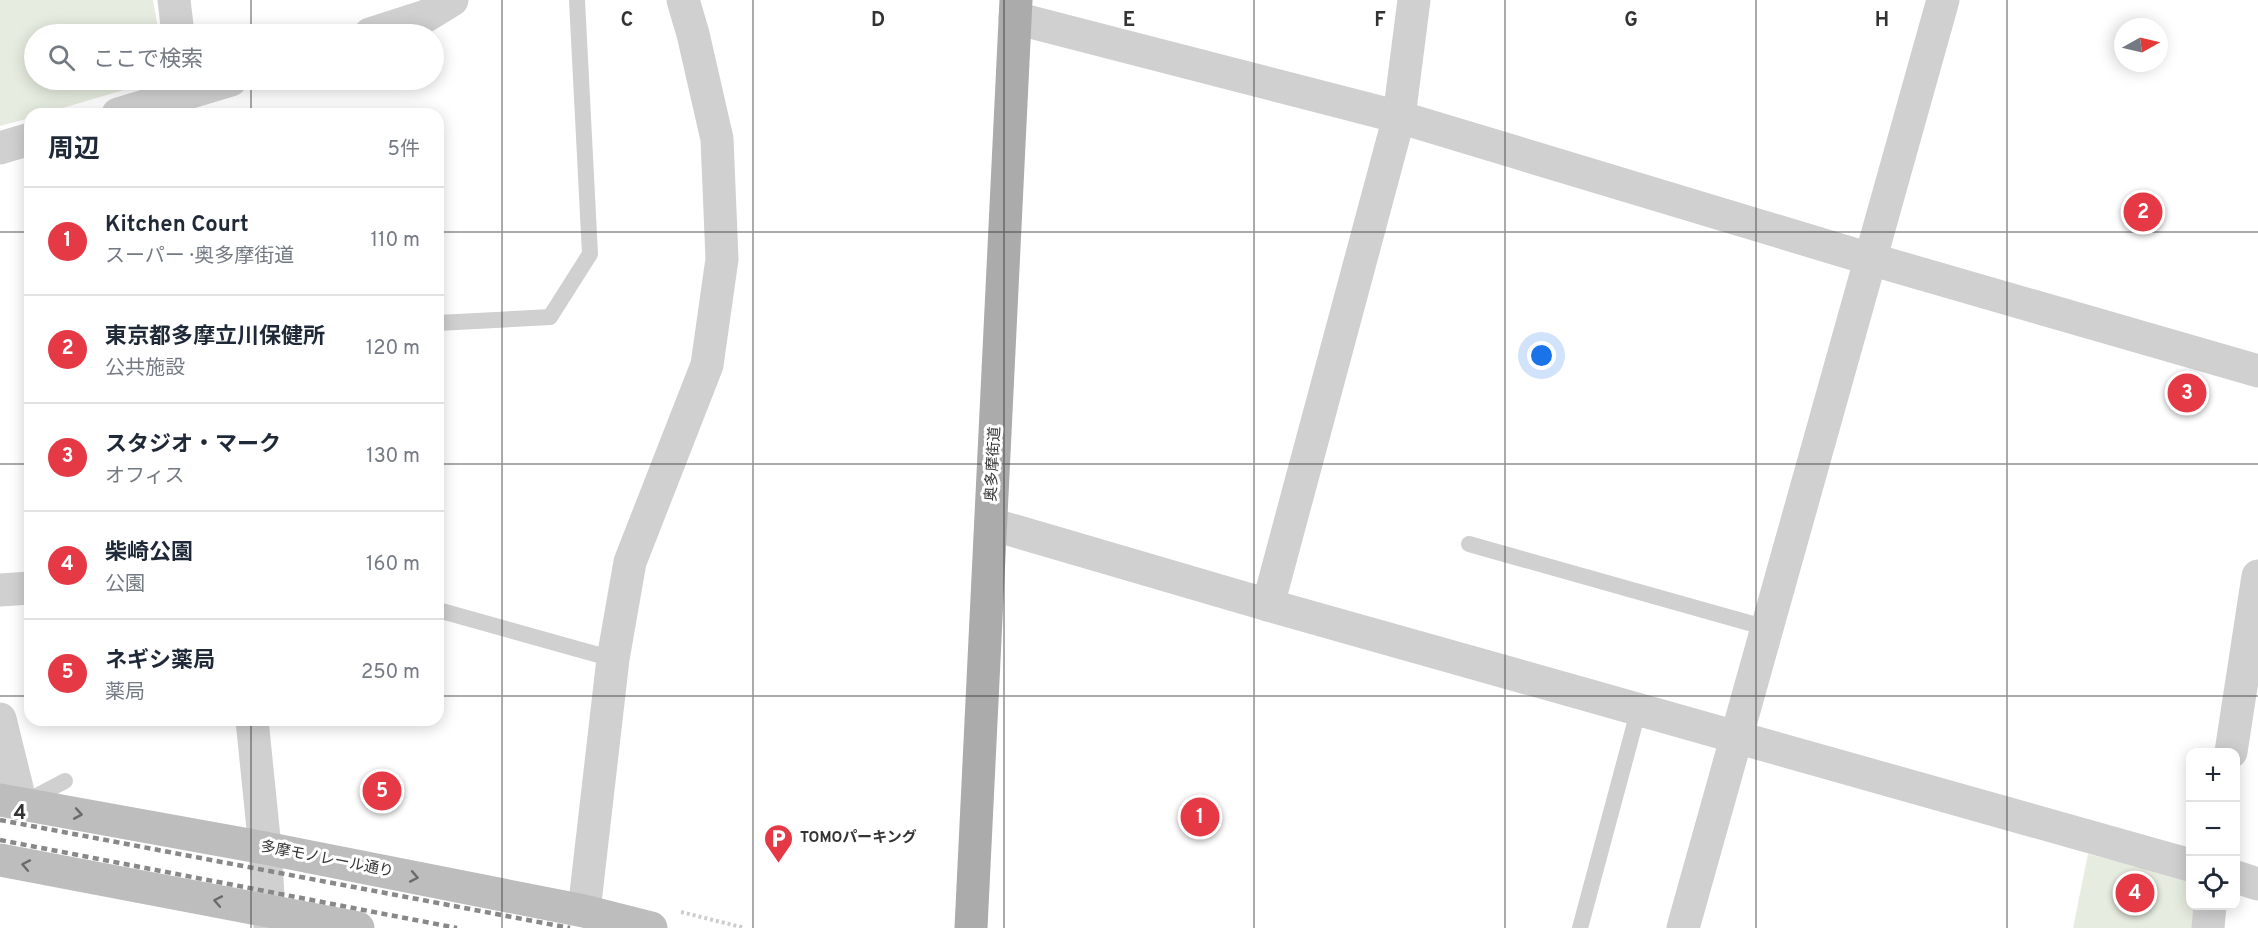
<!DOCTYPE html>
<html lang="ja">
<meta charset="utf-8">
<style>
:root{--surface:#fff;--page:#f6f6f7;--text:#1f2937;--muted:#747a83;--line:#e0e1e3;--accent:#e63946}
body{margin:0;font-family:Overpass,"Noto Sans JP",sans-serif;background:var(--page);color:var(--text)}
.controls{position:absolute;right:18px;bottom:18px;display:grid;overflow:hidden;border-radius:12px;box-shadow:0 3px 15px #0003}
.controls button{width:54px;height:54px;display:grid;place-items:center;padding:0;border:0;border-bottom:2px solid var(--line);background:var(--surface);color:var(--text);font:30px sans-serif}
.compass{position:absolute;left:2114px;top:18px;width:54px;height:54px;border-radius:50%;background:var(--surface);box-shadow:0 3px 15px #0003;rotate:82deg}
.you{position:absolute;left:1542px;top:356px;width:21px;height:21px;margin:-15px;border:4px solid #fff;border-radius:50%;background:#1a73e8;box-shadow:0 0 0 9px #1a73e833}
.badge{display:grid;place-items:center;width:39px;height:39px;border-radius:50%;background:var(--accent);color:#fff;font-size:20px;font-weight:700}
.pin{position:absolute;translate:-50% -50%;border:3px solid #fff;box-shadow:0 2px 6px #0006}
.list{margin:0;padding:0;list-style:none}
h2{display:flex;justify-content:space-between;align-items:center;height:78px;margin:0;padding:0 24px;font-size:26px}
h2 small{font-size:20px;font-weight:400;color:var(--muted)}
.list li{display:grid;grid-template-columns:39px 1fr auto;gap:18px;align-items:center;box-sizing:border-box;height:108px;padding:0 24px;border-top:2px solid var(--line)}
.list b{display:block;font-size:22px;white-space:nowrap}
.list p{margin:0;font-size:20px;white-space:nowrap;color:var(--muted)}
.list em{font-size:20px;font-style:normal;color:var(--muted)}
.icon{flex:none;width:33px;height:33px;fill:none;stroke:currentColor;stroke-width:2;stroke-linecap:round;stroke-linejoin:round}
.map{position:relative;flex:none;width:2258px;height:928px;overflow:hidden}
.search{position:absolute;background:var(--surface);box-shadow:0 3px 15px #0003;left:24px;top:24px;width:420px;height:66px;display:flex;align-items:center;gap:15px;box-sizing:border-box;padding:0 21px;border-radius:33px;color:var(--muted);font-size:22px}
.panel{position:absolute;background:var(--surface);box-shadow:0 3px 15px #0003;left:24px;top:108px;width:420px;height:618px;border-radius:18px}
.map>svg:first-child{display:block}
.green{fill:#e6ecdf}
.lines{fill:none;stroke-linecap:round;stroke-linejoin:round}
.path{stroke:#cdcdcd;stroke-width:4;stroke-dasharray:3 3;stroke-linecap:butt}
.service{stroke:#d0d0d0;stroke-width:16}
.minor{stroke:#d0d0d0;stroke-width:33}
.tertiary{stroke:#d0d0d0;stroke-width:33}
.secondary{stroke:#bdbdbd;stroke-width:33}
.primary{stroke:#ababab;stroke-width:33}
.rail{stroke:#888;stroke-width:4.5;stroke-dasharray:6 4.5;stroke-linecap:butt}
.oneway{stroke:#6a6a6a}
.grid{fill:none;stroke:#333;stroke-width:1.5;stroke-opacity:0.55}
.labels{text-anchor:middle;dominant-baseline:central;stroke-width:6;stroke-linejoin:round;paint-order:stroke}
.street-label{font-size:15px;fill:#333;stroke:#fff}
.poi-label{font-size:15px;font-weight:bold;fill:#333;stroke:#fff;text-anchor:start}
.grid-label{font-size:20px;text-anchor:middle;font-weight:bold;fill:#333;stroke:#fff;stroke-width:6;stroke-linejoin:round;paint-order:stroke}
</style>
<div class="map">
<svg width="2258" height="928" viewBox="0 0 2258 928">
<rect width="100%" height="100%" fill="#fff"/>
<!-- green -->
<g class="green">
<polygon points="0,0 153,0 159,34 34,34 34,80 158,80 42,114 30,114 30,118 0,126"/>
<polygon points="2088,854 2190,880 2190,906 2196,906 2194,928 2073,928"/>
</g>
<g class="lines">
<!-- path -->
<polyline class="path" points="681,912 745,928"/>
<!-- service -->
<g class="service">
<polyline points="438,323 550,317 590,254 577,0"/>
<polyline points="1469,544 1767,628"/>
<polyline points="438,610 613,659"/>
<polyline points="27,801 65,781"/>
<polyline points="1580,928 1639,708"/>
</g>
<!-- minor -->
<g class="minor">
<polyline points="174,0 178,34"/>
<polyline points="1015,18 1399,117 1870,259 2258,371"/>
<polyline points="370,34 426,16 452,0"/>
<polyline points="118,114 231,80"/>
<polyline points="0,148 30,139"/>
<polyline points="0,590 30,588"/>
<polyline points="1268,605 1399,117 1414,0"/>
<polyline points="0,719 21,804"/>
<polyline points="252,720 265,848 270,928"/>
<polyline points="2231,752 2258,576"/>
<polyline points="584,911 613,659 630,562 707,365 722,259 717,139 693,34 683,0"/>
<polyline points="1683,928 1943,0"/>
<polyline points="2208,928 2210,906"/>
</g>
<!-- tertiary -->
<g class="tertiary">
<polyline points="991,524 1268,605 2190,865"/>
<polyline points="2236,877 2258,884"/>
</g>
<!-- secondary -->
<g class="secondary">
<polyline points="0,800 265,848 584,911 651,928"/>
<polyline points="0,860 358,928"/>
</g>
<!-- primary -->
<polyline class="primary" points="971,928 1016,0"/>
<!-- rail -->
<g class="rail">
<polyline points="0,820 570,928"/>
<polyline points="0,840 457,928"/>
</g>
</g>
<!-- one-way arrows -->
<defs><path id="oneway-chevron" d="M-2-3.5L2.5 0L-2 3.5" fill="none" stroke-width="1.6" stroke-linecap="round" stroke-linejoin="round" transform="scale(1.5)"/></defs>
<g class="oneway">
<use href="#oneway-chevron" transform="translate(78 814) rotate(10)"/>
<use href="#oneway-chevron" transform="translate(26 865) rotate(-169)"/>
<use href="#oneway-chevron" transform="translate(414 877) rotate(11)"/>
<use href="#oneway-chevron" transform="translate(218 901) rotate(-169)"/>
</g>
<!-- grid -->
<path class="grid" d="M251,0v34M502,0v928M753,0v928M1004,0v928M1254,0v928M1505,0v928M1756,0v928M2007,0v928M251,80v34M0,232h30M438,232h1820M0,464h30M438,464h1820M0,696h30M438,696h1820M251,720v208"/>
<!-- icons -->
<defs>
<symbol id="parking-pin" viewBox="-11 -11 22 30"><path d="M0 17L-7.5 6A9.5 9.5 0 1 1 7.5 6Z" fill="#e63946" stroke="#fff"/><path d="M-3.5-5.5H1a3.5 3.5 0 0 1 0 7H-1V5.5H-3.5ZM-1-3.4V-.6H.8a1.4 1.4 0 0 0 0-2.8Z" fill="#fff"/></symbol>
</defs>
<g fill-rule="evenodd">
<use href="#parking-pin" x="762" y="822" width="33" height="45"/>
</g>
<g class="labels">
<!-- street labels -->
<g class="street-label">
<text transform="translate(994 464) rotate(-87)">奥多摩街道</text>
<text transform="translate(327 860) rotate(11)">多摩モノレール通り</text>
</g>
<!-- poi labels -->
<g class="poi-label">
<text x="800" y="838">TOMOパーキング</text>
</g>
</g>
<g class="grid-label">
<text x="627" y="26">C</text>
<text x="878" y="26">D</text>
<text x="1129" y="26">E</text>
<text x="1380" y="26">F</text>
<text x="1631" y="26">G</text>
<text x="1882" y="26">H</text>
<text x="20" y="819">4</text>
</g>
</svg>
<div class="controls">
<button>+</button>
<button>−</button>
<button><svg class="icon" aria-label="locate" viewBox="0 0 24 24"><circle cx="12" cy="12" r="6"/><path d="M12 2v4M12 18v4M2 12h4M18 12h4"/></svg></button>
</div>
<svg class="compass" viewBox="-18 -18 36 36"><path d="M0-13l5 13h-10z" fill="#e53935"/><path d="M0 13l5-13h-10z" fill="#747a83"/></svg>
<div class="you"></div>
<div class="pin badge" style="left:1200px;top:817px">1</div>
<div class="pin badge" style="left:2143px;top:212px">2</div>
<div class="pin badge" style="left:2187px;top:393px">3</div>
<div class="pin badge" style="left:2135px;top:893px">4</div>
<div class="pin badge" style="left:382px;top:791px">5</div>
<div class="search"><svg class="icon" aria-label="search" viewBox="0 0 24 24"><circle cx="10" cy="10" r="6"/><path d="M15 15l6 6"/></svg>ここで検索</div>
<section class="panel">
<h2>周辺<small>5件</small></h2>
<ul class="list">
<li><span class="badge">1</span><div><b>Kitchen Court</b><p>スーパー · 奥多摩街道</p></div><em>110 m</em></li>
<li><span class="badge">2</span><div><b>東京都多摩立川保健所</b><p>公共施設</p></div><em>120 m</em></li>
<li><span class="badge">3</span><div><b>スタジオ・マーク</b><p>オフィス</p></div><em>130 m</em></li>
<li><span class="badge">4</span><div><b>柴崎公園</b><p>公園</p></div><em>160 m</em></li>
<li><span class="badge">5</span><div><b>ネギシ薬局</b><p>薬局</p></div><em>250 m</em></li>
</ul>
</section>
</div>
